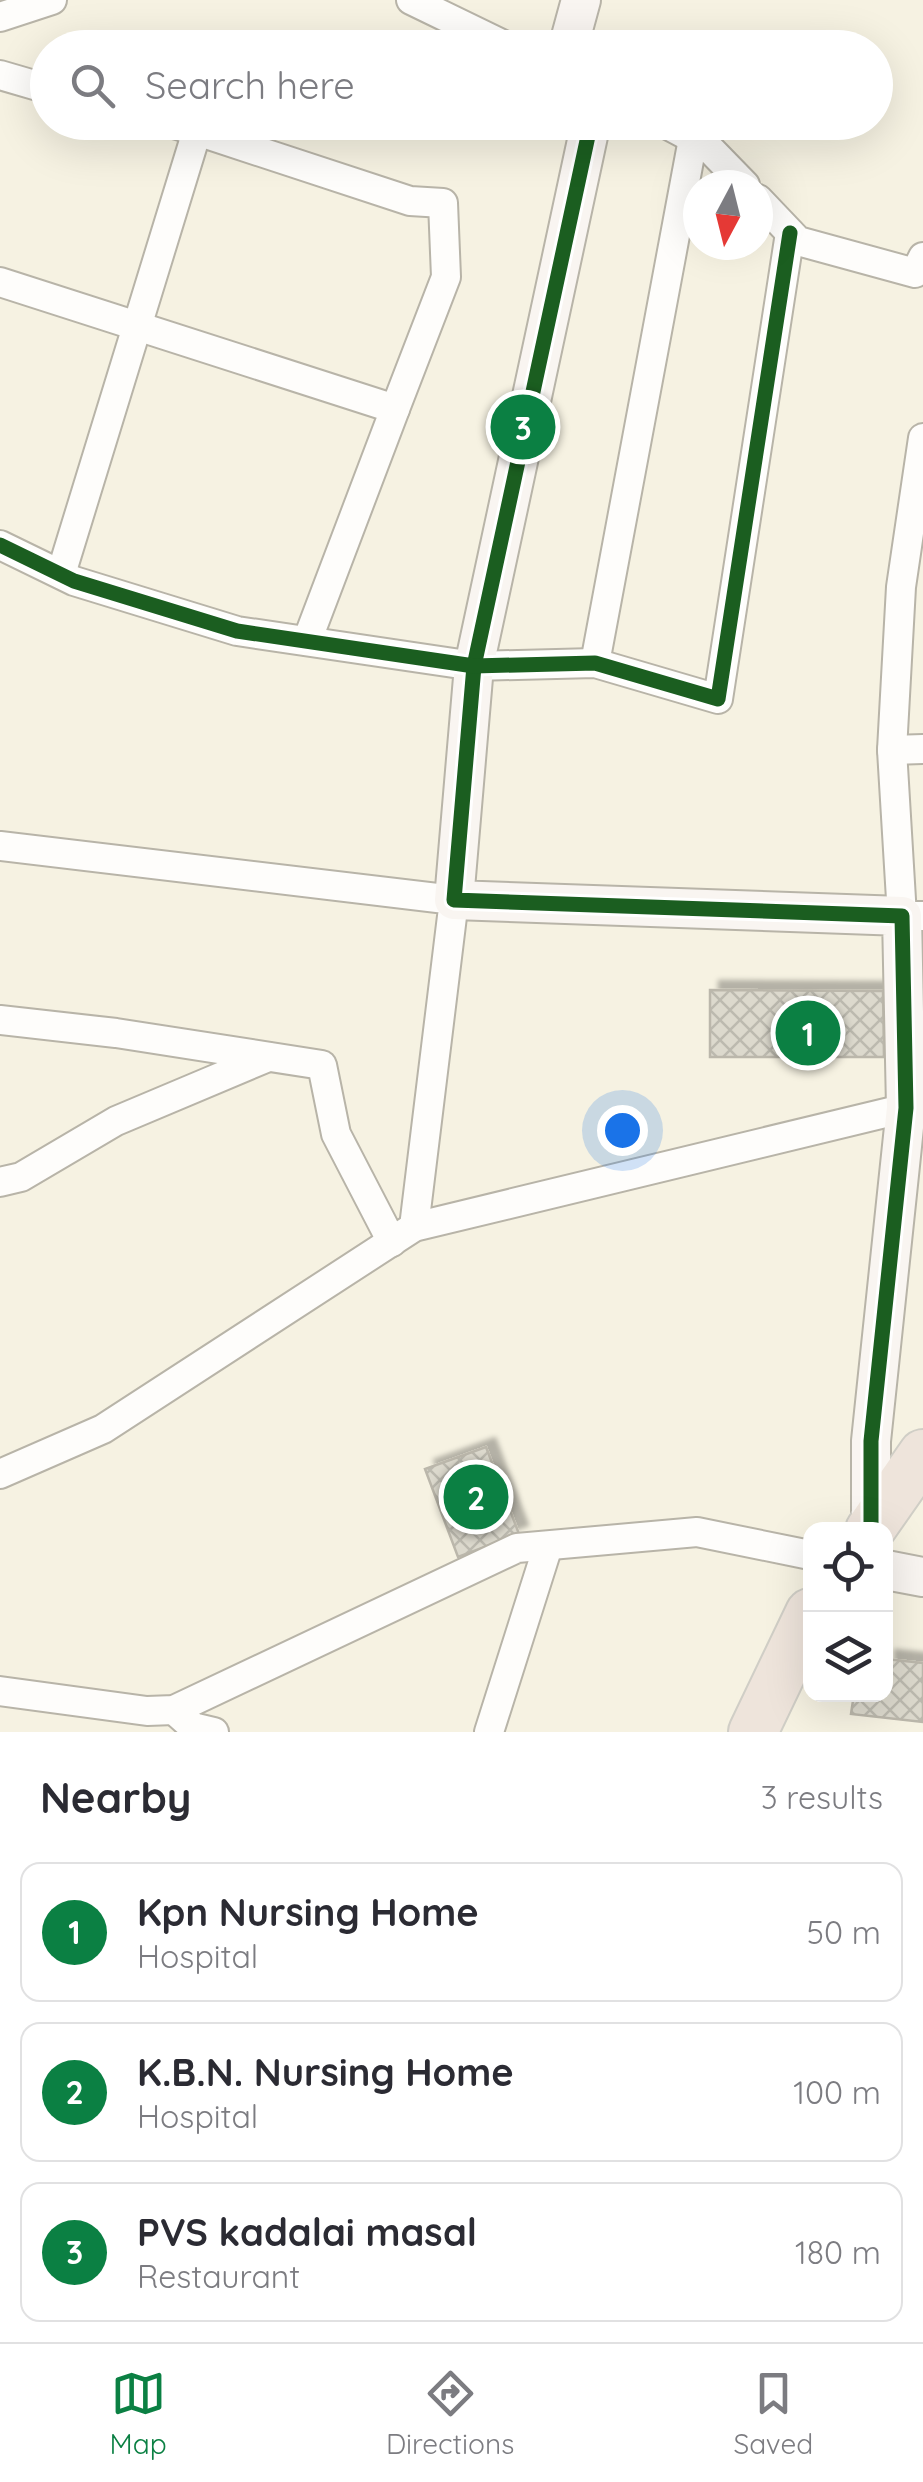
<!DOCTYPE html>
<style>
:root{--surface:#fff;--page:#f7f7f7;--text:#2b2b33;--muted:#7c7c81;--line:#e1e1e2;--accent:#0b8043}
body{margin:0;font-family:Quicksand,sans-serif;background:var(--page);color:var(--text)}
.controls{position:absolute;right:30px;bottom:30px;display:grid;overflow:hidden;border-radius:20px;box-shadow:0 10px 40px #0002}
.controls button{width:90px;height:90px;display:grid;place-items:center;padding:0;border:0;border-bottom:2px solid var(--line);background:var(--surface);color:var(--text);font:50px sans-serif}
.compass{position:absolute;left:683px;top:170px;width:90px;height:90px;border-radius:50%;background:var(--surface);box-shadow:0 10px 40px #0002;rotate:187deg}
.you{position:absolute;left:622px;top:1130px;width:35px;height:35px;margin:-25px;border:8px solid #fff;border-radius:50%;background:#1a73e8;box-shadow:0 0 0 15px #1a73e833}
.badge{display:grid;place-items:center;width:65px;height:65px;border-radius:50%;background:var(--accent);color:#fff;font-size:32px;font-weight:700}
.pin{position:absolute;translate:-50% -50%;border:5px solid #fff;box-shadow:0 2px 10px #0006}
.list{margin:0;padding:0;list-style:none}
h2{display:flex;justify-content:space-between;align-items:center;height:130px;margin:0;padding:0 40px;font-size:42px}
h2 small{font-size:32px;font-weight:400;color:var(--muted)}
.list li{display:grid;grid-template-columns:65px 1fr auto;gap:30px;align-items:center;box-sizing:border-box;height:140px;margin:0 20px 20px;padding:0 20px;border:2px solid var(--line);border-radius:20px}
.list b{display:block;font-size:38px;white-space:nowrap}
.list p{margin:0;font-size:32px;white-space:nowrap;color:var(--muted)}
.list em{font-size:32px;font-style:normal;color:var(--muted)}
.icon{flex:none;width:55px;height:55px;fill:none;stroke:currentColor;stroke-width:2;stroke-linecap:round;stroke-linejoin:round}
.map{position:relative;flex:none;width:923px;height:1732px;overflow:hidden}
.search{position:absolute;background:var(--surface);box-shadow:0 10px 40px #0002;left:30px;right:30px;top:30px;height:110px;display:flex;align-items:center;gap:25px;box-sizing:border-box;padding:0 35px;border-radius:55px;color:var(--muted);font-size:38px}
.sheet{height:610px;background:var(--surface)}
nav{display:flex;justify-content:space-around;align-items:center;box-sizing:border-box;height:140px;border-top:2px solid var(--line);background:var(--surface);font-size:28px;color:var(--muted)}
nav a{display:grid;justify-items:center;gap:5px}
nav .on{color:var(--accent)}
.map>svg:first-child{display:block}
.building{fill:url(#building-cross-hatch);stroke:#bbb7ab;stroke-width:2.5;filter:url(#shadow)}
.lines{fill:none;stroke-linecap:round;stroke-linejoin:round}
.street-casing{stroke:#b8b4a8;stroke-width:32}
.secondary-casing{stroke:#b8b4a8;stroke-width:42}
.highway-casing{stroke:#d0cec6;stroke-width:52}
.street{stroke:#fefdfb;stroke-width:28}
.secondary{stroke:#f9f5f1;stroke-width:38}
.highway{stroke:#eee4db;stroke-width:48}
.cycleway-casing{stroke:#fff;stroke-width:21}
.cycleway{stroke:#1b5e20;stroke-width:15}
</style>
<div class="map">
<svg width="923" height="1732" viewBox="0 0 923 1732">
<defs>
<pattern id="building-cross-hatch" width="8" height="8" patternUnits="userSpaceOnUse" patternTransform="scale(2.5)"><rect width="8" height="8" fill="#dcd9cd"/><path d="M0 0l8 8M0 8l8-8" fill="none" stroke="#bcbaaf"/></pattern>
<filter id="shadow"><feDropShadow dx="9" dy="-9" stdDeviation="2.5" flood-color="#0004"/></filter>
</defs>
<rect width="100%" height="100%" fill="#f6f2e2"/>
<!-- building -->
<g class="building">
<polygon points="710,990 883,991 884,1057 710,1057"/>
<polygon points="486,1447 519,1534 458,1557 425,1469"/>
<polygon points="886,1659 923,1663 923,1722 851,1714 854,1694 886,1694"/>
</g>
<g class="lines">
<defs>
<g id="street">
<polyline points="411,0 510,48"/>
<polyline points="0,17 52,0"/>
<polyline points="0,75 48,89"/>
<polyline points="662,122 707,146 745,185"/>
<polyline points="197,131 410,201 443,203 446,277 395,409"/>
<polyline points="758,199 798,241 915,273 923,257"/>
<polyline points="0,282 395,409 307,641"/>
<polyline points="923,438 901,587 892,750 902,916 923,916"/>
<polyline points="0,545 74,581 237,631 474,666 595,663 718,699 790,233"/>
<polyline points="61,574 197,131 167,122"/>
<polyline points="595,663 693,139"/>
<polyline points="892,750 923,749"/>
<polyline points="0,846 454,900 414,1227"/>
<polyline points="0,1020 116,1033 322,1065 336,1134 392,1242"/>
<polyline points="0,1182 21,1177 116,1121 268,1057"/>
<polyline points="0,1474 103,1429 414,1227 906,1108 920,1108"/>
<polyline points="0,1691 147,1711 174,1710 517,1548 697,1532 810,1555"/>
<polyline points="174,1710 193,1727 214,1732"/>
<polyline points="489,1732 548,1546"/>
</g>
<g id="secondary">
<polyline points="572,48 569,44 581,0"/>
<polyline points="591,122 474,666 454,900 902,916 906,1108 871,1441 871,1528"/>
<polyline points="886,1570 923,1577"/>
</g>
<g id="highway">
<polyline points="870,1530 923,1454"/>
<polyline points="753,1732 810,1613"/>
</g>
</defs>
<!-- street casing -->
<use href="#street" class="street-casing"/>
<!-- secondary casing -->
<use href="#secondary" class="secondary-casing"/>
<!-- highway casing -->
<use href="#highway" class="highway-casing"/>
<!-- street -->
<use href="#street" class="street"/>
<!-- secondary -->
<use href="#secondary" class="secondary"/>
<!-- highway -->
<use href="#highway" class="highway"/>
<defs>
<g id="cycleway">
<polyline points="591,122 474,666 454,900 902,916 906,1108 871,1441 871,1528"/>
<polyline points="0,545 74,581 237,631 474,666 595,663 718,699 790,233"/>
</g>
</defs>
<!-- cycleway casing -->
<use href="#cycleway" class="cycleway-casing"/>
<!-- cycleway -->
<use href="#cycleway" class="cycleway"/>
</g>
</svg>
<div class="controls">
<button><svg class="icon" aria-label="locate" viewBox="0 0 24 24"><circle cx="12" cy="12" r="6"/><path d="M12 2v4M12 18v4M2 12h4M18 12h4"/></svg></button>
<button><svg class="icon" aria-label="layers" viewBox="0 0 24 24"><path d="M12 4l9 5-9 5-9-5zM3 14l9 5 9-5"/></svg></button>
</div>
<svg class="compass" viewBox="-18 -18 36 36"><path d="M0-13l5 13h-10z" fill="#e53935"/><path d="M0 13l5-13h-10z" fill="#7c7c81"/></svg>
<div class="you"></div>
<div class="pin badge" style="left:808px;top:1033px">1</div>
<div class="pin badge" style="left:476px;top:1497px">2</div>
<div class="pin badge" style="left:523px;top:427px">3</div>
<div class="search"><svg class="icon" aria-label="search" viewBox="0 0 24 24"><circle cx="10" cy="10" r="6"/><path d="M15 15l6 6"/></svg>Search here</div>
</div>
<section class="sheet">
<h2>Nearby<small>3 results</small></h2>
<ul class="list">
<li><span class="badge">1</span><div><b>Kpn Nursing Home</b><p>Hospital</p></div><em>50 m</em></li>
<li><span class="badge">2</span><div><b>K.B.N. Nursing Home</b><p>Hospital</p></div><em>100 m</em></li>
<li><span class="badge">3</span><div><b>PVS kadalai masal</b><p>Restaurant</p></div><em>180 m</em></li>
</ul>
</section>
<nav>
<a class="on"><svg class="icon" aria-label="map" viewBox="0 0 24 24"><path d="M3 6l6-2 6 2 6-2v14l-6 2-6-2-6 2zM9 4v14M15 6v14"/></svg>Map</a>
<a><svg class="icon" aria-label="directions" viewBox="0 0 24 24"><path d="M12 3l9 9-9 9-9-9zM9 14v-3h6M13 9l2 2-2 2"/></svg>Directions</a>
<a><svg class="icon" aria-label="saved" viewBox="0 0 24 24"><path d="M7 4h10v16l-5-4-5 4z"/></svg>Saved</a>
</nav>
